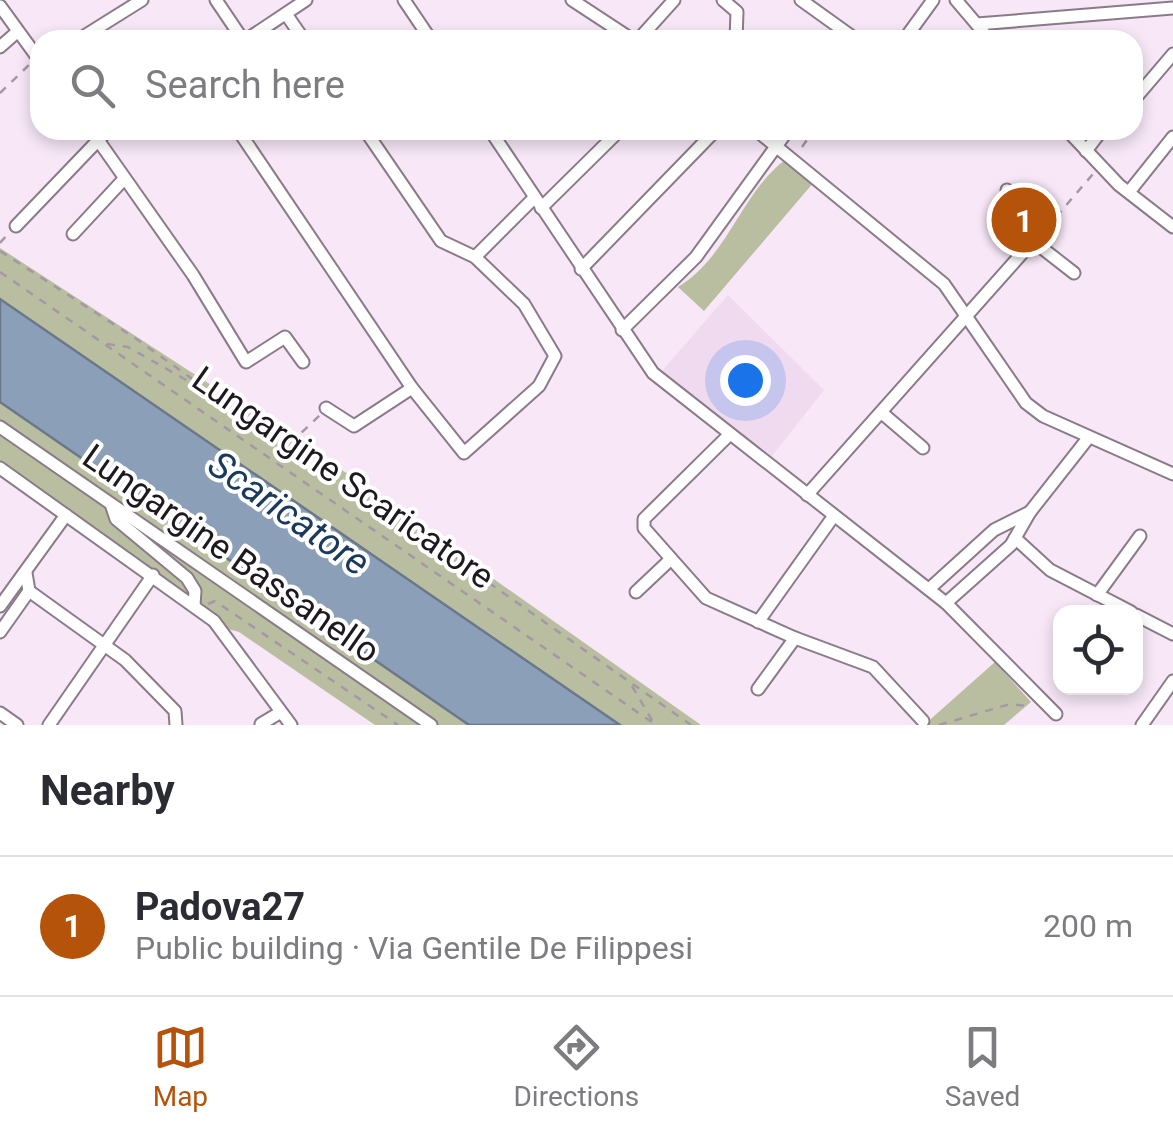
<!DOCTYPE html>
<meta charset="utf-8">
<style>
:root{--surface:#fff;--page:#f7f7f7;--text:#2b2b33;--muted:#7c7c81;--line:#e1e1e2;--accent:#b45309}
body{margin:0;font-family:Roboto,sans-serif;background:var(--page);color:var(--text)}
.controls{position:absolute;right:30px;bottom:30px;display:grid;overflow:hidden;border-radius:20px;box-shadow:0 5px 15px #0003}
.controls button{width:90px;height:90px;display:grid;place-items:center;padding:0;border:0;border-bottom:2px solid var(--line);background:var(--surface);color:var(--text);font:50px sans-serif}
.you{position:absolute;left:745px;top:380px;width:35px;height:35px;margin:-25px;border:8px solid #fff;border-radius:50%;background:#1a73e8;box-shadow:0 0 0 15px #1a73e833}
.badge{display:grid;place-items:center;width:65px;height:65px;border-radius:50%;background:var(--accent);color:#fff;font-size:32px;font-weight:700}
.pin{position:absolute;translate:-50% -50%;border:5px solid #fff;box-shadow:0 2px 10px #0006}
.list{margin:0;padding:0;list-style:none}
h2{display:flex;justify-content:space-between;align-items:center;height:130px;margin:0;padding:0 40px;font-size:42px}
h2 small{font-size:32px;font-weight:400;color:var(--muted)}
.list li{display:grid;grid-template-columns:65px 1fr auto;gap:30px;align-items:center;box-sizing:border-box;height:140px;padding:0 40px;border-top:2px solid var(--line)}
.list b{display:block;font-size:38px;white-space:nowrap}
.list p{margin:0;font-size:32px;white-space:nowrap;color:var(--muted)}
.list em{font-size:32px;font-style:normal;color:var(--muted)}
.icon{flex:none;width:55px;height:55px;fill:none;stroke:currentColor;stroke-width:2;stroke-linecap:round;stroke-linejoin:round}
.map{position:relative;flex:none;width:1173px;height:725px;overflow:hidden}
.search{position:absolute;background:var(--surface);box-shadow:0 5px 15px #0003;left:30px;right:30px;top:30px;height:110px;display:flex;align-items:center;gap:25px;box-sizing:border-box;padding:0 35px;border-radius:30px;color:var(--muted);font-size:38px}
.sheet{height:270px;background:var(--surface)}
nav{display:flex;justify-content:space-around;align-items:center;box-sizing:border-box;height:140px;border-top:2px solid var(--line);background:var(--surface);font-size:28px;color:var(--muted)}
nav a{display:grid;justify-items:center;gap:5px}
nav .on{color:var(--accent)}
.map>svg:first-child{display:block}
.built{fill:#f0daef}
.green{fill:#babea1}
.water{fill:#8ba0b8;stroke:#6a788a;stroke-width:2.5}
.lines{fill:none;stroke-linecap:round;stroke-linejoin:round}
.minor-casing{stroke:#8a7b89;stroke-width:15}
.path{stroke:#a498a4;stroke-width:2.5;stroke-dasharray:8 8;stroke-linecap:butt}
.minor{stroke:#fff;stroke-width:11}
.labels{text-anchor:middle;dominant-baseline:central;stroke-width:8;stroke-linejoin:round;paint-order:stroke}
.street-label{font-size:35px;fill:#1e191e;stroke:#fff}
.water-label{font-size:38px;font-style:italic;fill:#1a3a5d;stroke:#fff}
</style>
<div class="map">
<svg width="1173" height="725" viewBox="0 0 1173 725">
<rect width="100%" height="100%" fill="#f7e7f7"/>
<!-- built -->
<polygon class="built" points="728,295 824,390 772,456 662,371"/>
<!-- green -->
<g class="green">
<path d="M785,160l29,22 -110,129 -26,-24c50,-30 63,-94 107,-127z"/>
<polygon points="0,248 408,513 478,568 701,725 375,725 239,632 211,624 0,466"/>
<polygon points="995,662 1031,702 1004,725 924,725"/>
</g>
<!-- water -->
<polygon class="water" points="0,299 620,725 469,725 0,402"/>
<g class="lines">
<defs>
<g id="minor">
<polyline points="216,0 243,40"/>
<polyline points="404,0 431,40"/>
<polyline points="572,0 633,40"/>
<polyline points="723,0 737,12 736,40"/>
<polyline points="801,0 854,38"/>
<polyline points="956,0 990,40"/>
<polyline points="0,6 40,61"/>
<polyline points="286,14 304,40"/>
<polyline points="977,24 1173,8"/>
<polyline points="78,40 142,0"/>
<polyline points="246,40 306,0"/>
<polyline points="638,40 674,0"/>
<polyline points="904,40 933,0"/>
<polyline points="0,47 17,32"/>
<polyline points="1133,101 1173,54"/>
<polyline points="91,130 193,275 246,362 285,337 303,362"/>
<polyline points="238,130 412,388 464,453 539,386 555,356 524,304 475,257 441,241 365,130"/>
<polyline points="490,130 653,373 946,603 1056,714"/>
<polyline points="756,130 944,284 1026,403 1043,416 1173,474"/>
<polyline points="1067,130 1119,185 1173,227"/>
<polyline points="1086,151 1102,130"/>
<polyline points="1007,190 1049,226 1033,241"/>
<polyline points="1129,192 1173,137"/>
<polyline points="541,208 620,130"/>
<polyline points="16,226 108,130"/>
<polyline points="73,234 124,179"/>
<polyline points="475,257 534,198"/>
<polyline points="581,269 716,130"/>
<polyline points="622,330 696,257 788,130"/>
<polyline points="326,408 354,426 412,388"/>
<polyline points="882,413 923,448"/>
<polyline points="0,427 431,725"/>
<polyline points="729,435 644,519 644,528 706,598 795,638 873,667 923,721"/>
<polyline points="0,468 214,621 291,725"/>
<polyline points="807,495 1033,241 1074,273"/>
<polyline points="112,507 116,519 187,578 195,591 194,605"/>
<polyline points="1015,538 1050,570 1131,612"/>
<polyline points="929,589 994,530 1030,512"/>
<polyline points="29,591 125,660 175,711 176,725"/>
<polyline points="636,592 671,559"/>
<polyline points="1097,595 1140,536"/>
<polyline points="946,603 1011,545 1030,512 1089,437"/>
<polyline points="0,606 66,515"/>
<polyline points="1136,615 1173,634"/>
<polyline points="758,622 833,517"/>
<polyline points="0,632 29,591 26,573"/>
<polyline points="758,689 795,638"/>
<polyline points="0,713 17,725"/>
<polyline points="261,724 281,712"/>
<polyline points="49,725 153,575"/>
<polyline points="1142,725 1173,681"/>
</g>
</defs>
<!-- minor casing -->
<use href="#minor" class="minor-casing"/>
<!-- path -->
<g class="path">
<polyline points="0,93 29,65"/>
<polyline points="802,147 814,130"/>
<polyline points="1056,217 1093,174"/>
<polyline points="0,243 8,234"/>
<polyline points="0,251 135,338 265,431 285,438 402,512 482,578 691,725"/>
<polyline points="0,272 656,725"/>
<polyline points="107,344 128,347 202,389"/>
<polyline points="287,438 300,434 320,415"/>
<polyline points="208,604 215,601 398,725"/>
<polyline points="632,686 653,722"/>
<polyline points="939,725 1010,704 1027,706"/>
</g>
<!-- minor -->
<use href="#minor" class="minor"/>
</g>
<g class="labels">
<!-- street labels -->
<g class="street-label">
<text transform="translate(343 478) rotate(35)">Lungargine Scaricatore</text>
<text transform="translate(231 554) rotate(35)">Lungargine Bassanello</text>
</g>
<!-- water labels -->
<g class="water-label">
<text transform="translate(289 513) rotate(35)">Scaricatore</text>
</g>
</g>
</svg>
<div class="controls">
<button><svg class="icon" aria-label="locate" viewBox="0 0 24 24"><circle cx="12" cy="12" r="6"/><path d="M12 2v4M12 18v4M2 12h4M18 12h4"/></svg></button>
</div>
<div class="you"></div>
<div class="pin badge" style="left:1024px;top:220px">1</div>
<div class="search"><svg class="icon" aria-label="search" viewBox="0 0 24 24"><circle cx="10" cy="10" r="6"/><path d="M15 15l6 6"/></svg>Search here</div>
</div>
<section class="sheet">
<h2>Nearby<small></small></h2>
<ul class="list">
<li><span class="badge">1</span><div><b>Padova27</b><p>Public building · Via Gentile De Filippesi</p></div><em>200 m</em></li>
</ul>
</section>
<nav>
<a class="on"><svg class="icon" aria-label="map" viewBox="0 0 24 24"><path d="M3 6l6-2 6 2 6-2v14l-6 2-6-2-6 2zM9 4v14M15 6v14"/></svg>Map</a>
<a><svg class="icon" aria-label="directions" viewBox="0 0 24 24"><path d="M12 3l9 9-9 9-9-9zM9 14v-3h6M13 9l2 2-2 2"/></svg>Directions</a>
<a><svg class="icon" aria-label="saved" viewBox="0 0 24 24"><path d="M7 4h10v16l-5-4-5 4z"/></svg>Saved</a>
</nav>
